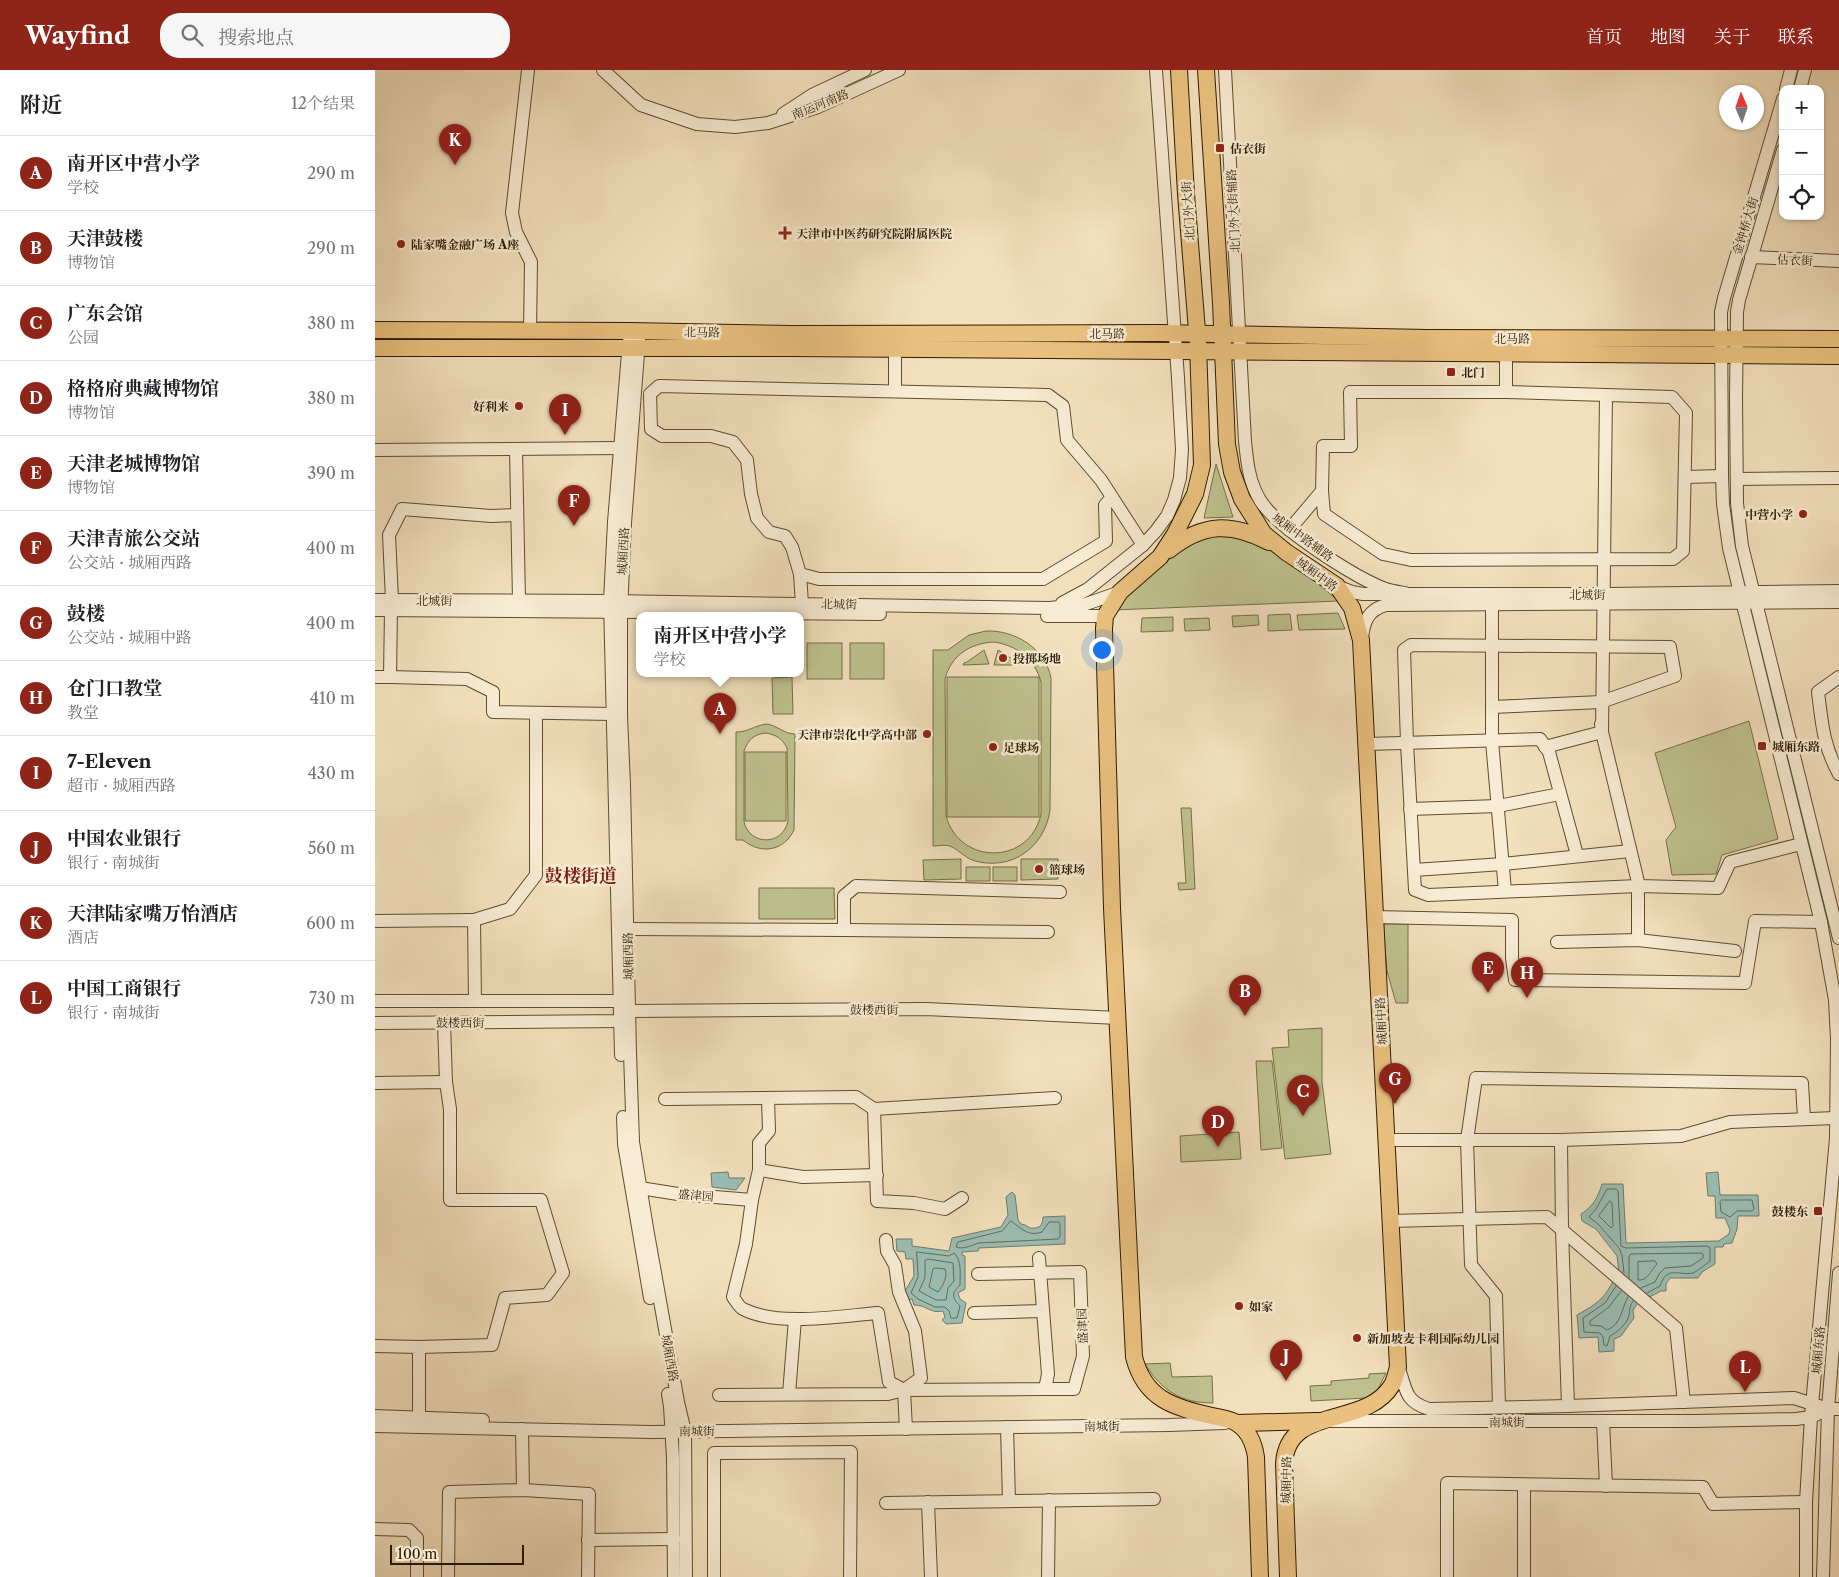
<!DOCTYPE html>
<html lang="zh">
<meta charset="utf-8">
<style>
:root{--surface:#fff;--page:#f6f6f6;--text:#202124;--muted:#757577;--line:#e0e0e0;--accent:#8f2418}
body{margin:0;font-family:"Libre Caslon Text","Noto Serif SC",serif;background:var(--page);color:var(--text)}
.controls{position:absolute;right:15px;top:15px;display:grid;overflow:hidden;border-radius:10px;box-shadow:0 1px 4px #0004}
.controls button{width:45px;height:45px;display:grid;place-items:center;padding:0;border:0;border-bottom:1px solid var(--line);background:var(--surface);color:var(--text);font:25px sans-serif}
.compass{position:absolute;left:1344px;top:15px;width:45px;height:45px;border-radius:50%;background:var(--surface);box-shadow:0 1px 4px #0004;rotate:358deg}
.scale{position:absolute;left:15px;bottom:12px;width:134px;box-sizing:border-box;padding-left:5px;border:2px solid #2e1b00;border-top:0;font-size:14px;line-height:18px;white-space:nowrap;color:#2e1b00;-webkit-text-stroke:4px #f7ebd3;paint-order:stroke}
.you{position:absolute;left:726px;top:579px;width:18px;height:18px;margin:-12px;border:4px solid #fff;border-radius:50%;background:#1a73e8;box-shadow:0 0 0 8px #1a73e833}
.badge{display:grid;place-items:center;width:32px;height:32px;border-radius:50%;background:var(--accent);color:#fff;font-size:16px;font-weight:700}
.pin{position:absolute;translate:-50% -41px;filter:drop-shadow(0 1px 2px #0008)}
.pin::after{content:'';position:absolute;top:26px;width:18px;height:15px;background:inherit;clip-path:polygon(0 0,100% 0,50% 100%)}
.popup{position:absolute;left:261px;top:542px;width:168px;height:65px;box-sizing:border-box;display:grid;place-content:center;border-radius:10px;background:var(--surface);filter:drop-shadow(0 1px 4px #0005);font-size:16px;white-space:nowrap;color:var(--muted)}
.popup b{font-size:19px;color:var(--text)}
.popup::after{content:'';position:absolute;left:50%;top:100%;margin-left:-10px;border:10px solid transparent;border-top-color:var(--surface)}
.list{margin:0;padding:0;list-style:none}
h2{display:flex;justify-content:space-between;align-items:center;height:65px;margin:0;padding:0 20px;font-size:21px}
h2 small{font-size:16px;font-weight:400;color:var(--muted)}
.list li{display:grid;grid-template-columns:32px 1fr auto;gap:15px;align-items:center;box-sizing:border-box;height:75px;padding:0 20px;border-top:1px solid var(--line)}
.list b{display:block;font-size:19px;white-space:nowrap}
.list p{margin:0;font-size:16px;white-space:nowrap;color:var(--muted)}
.list em{font-size:16px;font-style:normal;color:var(--muted)}
.icon{flex:none;width:28px;height:28px;fill:none;stroke:currentColor;stroke-width:2;stroke-linecap:round;stroke-linejoin:round}
.map{position:relative;flex:none;width:1464px;height:1507px;overflow:hidden}
header{display:flex;align-items:center;gap:30px;box-sizing:border-box;height:70px;padding:0 25px;background:var(--accent);color:#fff}
header strong{font-size:24px}
nav{display:flex;gap:28px;margin-inline-start:auto;font-size:18px}
.search{width:350px;height:45px;background:var(--page);display:flex;align-items:center;gap:12px;box-sizing:border-box;padding:0 18px;border-radius:20px;color:var(--muted);font-size:19px}
main{display:flex}
aside{flex:1;background:var(--surface)}
.map>svg:first-child{display:block}
.green{fill:#bec18e;stroke:#766e47;fill-rule:evenodd}
.water{fill:#9bbdb3;stroke:#6f7c6b}
.lines{fill:none;stroke-linecap:round;stroke-linejoin:round}
.shore{stroke:#646c5a;stroke-width:1}
.minor-casing{stroke:#5f4c2f;stroke-width:14}
.major-casing{stroke:#2e1b00;stroke-width:18}
.minor{stroke:#f7ebd3;stroke-width:12}
.major{stroke:#e9c07e;stroke-width:16}
.poi-dot{fill:#8f2418;stroke:#f7ebd3;stroke-width:2}
.labels{text-anchor:middle;dominant-baseline:central;stroke-width:5;stroke-linejoin:round;paint-order:stroke}
.street-label{font-size:12px;fill:#2e1b00;stroke:#f7ebd3}
.poi-label{font-size:12px;font-weight:bold;fill:#2e1b00;stroke:#f7ebd3;text-anchor:start}
.district-label{font-size:18px;font-weight:bold;fill:#7a1f14;stroke:#f7ebd3}
</style>
<header>
<strong>Wayfind</strong>
<div class="search"><svg class="icon" aria-label="search" viewBox="0 0 24 24"><circle cx="10" cy="10" r="6"/><path d="M15 15l6 6"/></svg>搜索地点</div>
<nav><a>首页</a><a>地图</a><a>关于</a><a>联系</a></nav>
</header>
<main>
<aside>
<h2>附近<small>12个结果</small></h2>
<ul class="list">
<li><span class="badge">A</span><div><b>南开区中营小学</b><p>学校</p></div><em>290 m</em></li>
<li><span class="badge">B</span><div><b>天津鼓楼</b><p>博物馆</p></div><em>290 m</em></li>
<li><span class="badge">C</span><div><b>广东会馆</b><p>公园</p></div><em>380 m</em></li>
<li><span class="badge">D</span><div><b>格格府典藏博物馆</b><p>博物馆</p></div><em>380 m</em></li>
<li><span class="badge">E</span><div><b>天津老城博物馆</b><p>博物馆</p></div><em>390 m</em></li>
<li><span class="badge">F</span><div><b>天津青旅公交站</b><p>公交站 · 城厢西路</p></div><em>400 m</em></li>
<li><span class="badge">G</span><div><b>鼓楼</b><p>公交站 · 城厢中路</p></div><em>400 m</em></li>
<li><span class="badge">H</span><div><b>仓门口教堂</b><p>教堂</p></div><em>410 m</em></li>
<li><span class="badge">I</span><div><b>7-Eleven</b><p>超市 · 城厢西路</p></div><em>430 m</em></li>
<li><span class="badge">J</span><div><b>中国农业银行</b><p>银行 · 南城街</p></div><em>560 m</em></li>
<li><span class="badge">K</span><div><b>天津陆家嘴万怡酒店</b><p>酒店</p></div><em>600 m</em></li>
<li><span class="badge">L</span><div><b>中国工商银行</b><p>银行 · 南城街</p></div><em>730 m</em></li>
</ul>
</aside>
<div class="map">
<svg width="1464" height="1507" viewBox="0 0 1464 1507">
<rect width="100%" height="100%" fill="#f2e0bc"/>
<filter id="stains"><feTurbulence type="fractalNoise" baseFrequency=".004" numOctaves="4"/><feColorMatrix values="0 0 0 0 .2 0 0 0 0 .09 0 0 0 0 .02 0 0 0 .5 -.17"/></filter>
<radialGradient id="worn" r=".72"><stop offset=".6" stop-color="#630" stop-opacity="0"/><stop offset="1" stop-color="#630" stop-opacity=".3"/></radialGradient>
<!-- green -->
<g class="green">
<polygon points="841,394 858,447 829,448"/>
<polygon points="854,464 889,476 933,506 964,531 738,540 770,510 797,487 828,467"/>
<polygon points="963,543 970,559 924,560 922,545"/>
<polygon points="915,544 917,560 893,561 893,545"/>
<polygon points="883,545 884,555 858,557 857,546"/>
<polygon points="798,547 798,561 766,562 767,548"/>
<polygon points="834,548 835,560 810,561 809,549"/>
<path d="M611,561c29,-1 59,17 65,47l-1,132c-5,37 -38,61 -75,51 -10,-3 -15,-10 -23,-14 -5,-3 -14,-1 -19,-1v-196h15l21,-15zM619,572c22,3 41,17 47,40v132c-11,51 -81,52 -95,2l-1,-137c6,-24 26,-36 49,-37z"/>
<rect x="432" y="573" width="35" height="36"/>
<rect x="475" y="573" width="34" height="36"/>
<polygon points="609,580 614,594 588,595 589,593 592,592"/>
<polygon points="623,580 642,592 644,592 645,595 619,595"/>
<polygon points="417,607 418,644 398,644 397,608"/>
<rect x="572" y="607" width="92" height="140"/>
<polygon points="1374,651 1403,769 1347,785 1341,804 1297,805 1291,770 1301,757 1280,683"/>
<path d="M391,654c11,1 18,10 29,10l-1,96c-10,21 -33,25 -51,10h-7v-108c12,0 18,-6 30,-8zM391,663c10,2 16,5 21,15l1,73c-5,25 -38,25 -44,1v-71c4,-11 10,-17 22,-18z"/>
<rect x="370" y="682" width="41" height="69"/>
<polygon points="806,738 816,738 820,819 804,820 803,813 811,813"/>
<polygon points="586,789 586,809 549,810 548,790"/>
<polygon points="646,789 683,789 683,809 646,810"/>
<rect x="591" y="797" width="24" height="14"/>
<rect x="618" y="797" width="24" height="14"/>
<polygon points="384,818 459,818 460,849 384,849"/>
<polygon points="1008,854 1033,854 1033,933 1021,933 1012,901"/>
<polygon points="947,958 947,1012 956,1084 910,1089 897,978 914,977 913,960"/>
<polygon points="881,991 897,991 907,1078 886,1080"/>
<polygon points="864,1062 866,1089 806,1092 805,1066"/>
<path d="M795,1293l2,14 40,-1 1,27c-32,0 -51,-12 -68,-39z"/>
<polygon points="1011,1303 1002,1321 991,1328 936,1331 935,1316 956,1315 956,1311 994,1308 994,1304"/>
</g>
<!-- water -->
<g class="water">
<polygon points="353,1102 354,1108 370,1108 361,1120 337,1117 336,1103"/>
<path d="M1343,1102l2,23h38l1,21h-21l-1,13 -5,14 -8,1 -1,3h-8v17l-13,8 -4,6h-28l-4,6v7h-5l-23,12 -5,7 1,8 -13,18 -7,3v12l-15,1 -1,-15 -19,1 -2,-23c12,-7 24,-13 31,-25 4,-6 6,-12 11,-17l-2,-17 -21,-27 -14,-8 -1,-7c12,-7 17,-17 21,-30h21l3,59 93,-2 10,-7 1,-4 -5,-12h-9l-1,-22h-7l-2,-23z"/>
<path d="M637,1122l3,3 3,25 3,4 4,1 5,3c9,1 13,-2 13,-11l22,-1v28l-86,4 -1,3 -16,1v3l3,1v33l-7,4 2,6 6,4 -4,20 -16,1 -4,-4 3,-3 -2,-6c-14,3 -15,-6 -29,-6l-2,-6 -4,1 -3,-9 9,-15 -1,-17h-7l-1,-7 -8,-1 -1,-12h16v7l37,5 3,-13 49,-11 7,-12 -2,-18z"/>
</g>
<g class="lines">
<!-- shore -->
<g class="shore">
<polygon points="1347,1130 1377,1130 1379,1139 1377,1141 1362,1141 1355,1147 1346,1142 1345,1132"/>
<polygon points="1235,1131 1237,1133 1238,1156 1236,1158 1224,1146"/>
<path d="M636,1151c10,7 17,16 31,11l7,-10h10l1,2v13l-2,2 -79,4c-7,2 -16,7 -23,4l2,-5 44,-11z"/>
<path d="M542,1182l32,4 5,-3c8,7 6,21 6,32 -8,8 -9,12 0,21l-3,12h-6l-2,-7 -4,-4h-10l-17,-8 -7,-6 7,-16z"/>
<polygon points="553,1189 578,1193 579,1211 573,1218 571,1230 561,1230 544,1221 550,1208 550,1191"/>
<path d="M1280,1191l2,3c-7,7 -9,17 -19,16v-18z"/>
<path d="M561,1198l9,1c3,7 -2,17 -7,23l-9,-5 4,-18z"/>
<path d="M1249,1203l-2,-18 -3,-7 -20,-23 -10,-8 7,-8 11,-20h9l2,2 3,55 5,2 81,-2 3,2v13c-4,3 -14,11 -17,12 -15,3 -26,-8 -33,13l-13,7"/>
<polyline points="1254,1208 1254,1186 1256,1184 1326,1183 1328,1184 1328,1188 1316,1196 1290,1198 1284,1204 1280,1212 1266,1218"/>
<path d="M1241,1216l-11,17 -22,15 1,14 16,1 3,4 1,8 3,1 3,-10c7,-4 15,-10 18,-18 3,-7 0,-9 5,-17"/>
<path d="M1246,1221l-12,16 -19,14v4l11,1 6,4c15,-6 14,-21 21,-33"/>
</g>
<defs>
<g id="minor">
<polyline points="153,0 137,143 141,162 156,192 155,261"/>
<polyline points="228,0 266,35 322,54 360,57 393,53 443,37 524,0"/>
<path d="M850,0l20,371c2,21 4,41 15,59 16,27 93,76 123,88 7,3 15,4 22,5"/>
<polyline points="1411,19 1416,0"/>
<polyline points="1425,19 1430,0"/>
<polyline points="1408,29 1349,228 1346,242 1347,406 1348,434 1354,478 1446,852 1460,930 1462,969 1461,1068 1436,1347 1431,1432 1431,1507"/>
<polyline points="408,44 437,25 490,0"/>
<polyline points="1408,80 1364,230 1362,242 1361,328 1362,433 1367,476 1464,868"/>
<polyline points="1376,187 1464,191"/>
<polyline points="264,270 250,453 246,542 246,646 249,715 255,983 258,1072 272,1158 303,1332 310,1362 311,1507"/>
<polyline points="520,280 520,321"/>
<polyline points="1131,322 1131,283"/>
<polyline points="141,379 144,530"/>
<polyline points="0,380 246,378"/>
<polyline points="1310,407 1347,406"/>
<polyline points="1362,409 1464,408"/>
<polyline points="737,427 730,435 731,471 668,509 444,509 425,504 417,477 410,466 394,462 382,448 376,424 372,390 358,372 336,366 287,366 276,359 275,324 284,316 673,325 688,336 692,370 726,410 768,475"/>
<polyline points="914,460 947,421 948,376 976,376 975,322 1131,322 1297,327 1311,343 1308,481 1298,489 1036,490 1008,484 949,444 947,421"/>
<polyline points="425,504 427,534"/>
<polyline points="962,516 977,522 988,524 1231,524 1464,521"/>
<polyline points="0,530 235,531 675,538 711,534 745,522"/>
<polyline points="17,530 14,465 27,439 116,446 142,445"/>
<polyline points="687,533 713,519 768,475 781,461 792,446 799,430 805,408 807,380 803,308 781,0"/>
<polyline points="1117,535 1117,671 1130,821"/>
<polyline points="16,539 15,607 92,609 118,622 118,642 238,644"/>
<polyline points="0,540 505,544"/>
<polyline points="672,546 730,546"/>
<path d="M987,568c2,-17 6,-28 24,-33l453,-3"/>
<polyline points="0,607 15,607"/>
<path d="M1464,607l-21,15c4,32 5,53 21,82"/>
<polyline points="1117,637 1226,632 1300,606 1295,577 1036,575 1029,580 1032,673 1040,820 1053,825 1263,816 1343,818 1355,792 1426,774"/>
<polyline points="1226,654 1227,662 1263,812 1263,870"/>
<polyline points="991,674 1165,669 1174,682 1202,785"/>
<polyline points="1170,677 1227,662 1231,325"/>
<polyline points="1035,739 1123,736 1185,724"/>
<polyline points="1039,800 1128,794 1255,781"/>
<polyline points="1000,847 1137,850 1137,888 1140,910 1370,913 1380,851 1446,852"/>
<polyline points="99,850 135,839 161,805 161,643"/>
<polyline points="0,851 99,850 100,931"/>
<polyline points="253,859 469,860 469,826 481,816 685,822"/>
<polyline points="469,860 673,862"/>
<polyline points="1182,872 1263,870 1360,881"/>
<polyline points="0,931 245,931 255,941 551,939 743,948"/>
<polyline points="0,953 245,951 250,946"/>
<polyline points="69,953 71,1012"/>
<polyline points="246,985 235,531 239,452 254,271"/>
<polyline points="0,1013 71,1012 75,1039 75,1130 166,1130 188,1203 172,1225 130,1228 117,1275 44,1277"/>
<path d="M393,1028l1,33 -10,12v27l-7,30 -6,44 -13,53c3,4 6,10 10,12 35,18 97,7 135,4l11,69 15,8"/>
<polyline points="290,1029 481,1027 499,1039 680,1028"/>
<polyline points="499,1039 502,1131 539,1133 570,1139 587,1128"/>
<polyline points="248,1047 249,1074 275,1228"/>
<polyline points="1012,1070 1186,1070 1306,1066 1355,1052 1461,1048"/>
<polyline points="1186,1070 1187,1160 1193,1336"/>
<polyline points="384,1100 428,1107 502,1105"/>
<polyline points="265,1118 303,1124 377,1130"/>
<polyline points="1016,1151 1172,1147 1301,1258 1309,1332"/>
<polyline points="511,1170 512,1181 520,1195 524,1222 540,1261 546,1308 529,1320 531,1359"/>
<polyline points="603,1204 705,1202 708,1286 699,1319 670,1319"/>
<polyline points="599,1243 668,1241"/>
<polyline points="0,1276 44,1277 44,1348"/>
<path d="M1023,1297c9,21 5,34 31,42l139,-3 226,-8 34,11h11"/>
<polyline points="293,1324 295,1336 298,1388 299,1507"/>
<polyline points="414,1324 420,1249"/>
<polyline points="344,1325 513,1324 529,1320 670,1319 673,1304 664,1188"/>
<polyline points="1124,1337 1121,1226 1096,1195 1092,1070 1101,1008 1427,1013 1429,1049"/>
<polyline points="0,1346 108,1350"/>
<polyline points="957,1351 1320,1351 1421,1349 1436,1347 1453,1339"/>
<polyline points="1228,1351 1231,1416"/>
<polyline points="0,1356 277,1362 794,1355 850,1353"/>
<polyline points="632,1357 634,1431"/>
<polyline points="147,1359 148,1420"/>
<polyline points="1149,1415 1149,1507"/>
<polyline points="553,1432 556,1507"/>
<polyline points="511,1433 779,1429"/>
<polyline points="0,1459 34,1460 42,1468 42,1507"/>
<polyline points="213,1470 299,1469"/>
<polyline points="73,1507 74,1422 148,1420 214,1424 213,1507"/>
<polyline points="339,1507 339,1383 476,1382 475,1507"/>
<polyline points="673,1507 674,1430"/>
<polyline points="1072,1507 1072,1413 1328,1417 1338,1434 1431,1432"/>
<polyline points="1448,1507 1453,1339 1464,1203"/>
</g>
<g id="major">
<path d="M804,0l7,124 12,149 4,122 -7,29 -20,40 -15,23 -40,35 -15,24 -1,13 8,279 22,449c11,43 40,50 78,59 8,2 20,3 26,8 12,8 16,20 18,33l4,120"/>
<path d="M831,0l15,233 6,141 5,28 10,27 22,35 22,18 51,34 15,22 9,32 37,727c-2,6 -3,13 -6,18 -26,44 -105,19 -108,79l4,113"/>
<polyline points="0,260 255,261 415,264 783,263 1053,268 1464,269"/>
<polyline points="0,278 415,278 1464,286"/>
<path d="M794,480c34,-27 62,-28 100,-8"/>
<polyline points="862,1353 942,1351"/>
</g>
</defs>
<!-- minor casing -->
<use href="#minor" class="minor-casing"/>
<!-- major casing -->
<use href="#major" class="major-casing"/>
<!-- minor -->
<use href="#minor" class="minor"/>
<!-- major -->
<use href="#major" class="major"/>
</g>
<!-- markers -->
<g class="poi-dot">
<rect x="840" y="73" width="10" height="10" rx="2.5"/>
<path d="M407.5 155.5h5v5h5v5h-5v5h-5v-5h-5v-5h5z"/>
<circle cx="26" cy="174" r="5"/>
<rect x="1071" y="297" width="10" height="10" rx="2.5"/>
<circle cx="144" cy="336" r="5"/>
<circle cx="1428" cy="444" r="5"/>
<circle cx="628" cy="588" r="5"/>
<circle cx="552" cy="664" r="5"/>
<rect x="1382" y="671" width="10" height="10" rx="2.5"/>
<circle cx="618" cy="677" r="5"/>
<circle cx="664" cy="799" r="5"/>
<rect x="1438" y="1136" width="10" height="10" rx="2.5"/>
<circle cx="864" cy="1236" r="5"/>
<circle cx="982" cy="1268" r="5"/>
</g>
<g class="labels">
<!-- street labels -->
<g class="street-label">
<text transform="translate(445 34) rotate(-22)">南运河南路</text>
<text transform="translate(813 141) rotate(-94)">北门外大街</text>
<text transform="translate(858 141) rotate(-93)">北门外大街辅路</text>
<text transform="translate(1370 156) rotate(-73)">金钟桥大街</text>
<text transform="translate(1420 190) rotate(2)">估衣街</text>
<text transform="translate(327 262) rotate(1)">北马路</text>
<text x="732" y="263">北马路</text>
<text x="1137" y="268">北马路</text>
<text transform="translate(928 467) rotate(36)">城厢中路辅路</text>
<text transform="translate(248 481) rotate(-87)">城厢西路</text>
<text transform="translate(942 504) rotate(36)">城厢中路</text>
<text x="1212" y="524">北城街</text>
<text x="59" y="530">北城街</text>
<text transform="translate(464 534) rotate(1)">北城街</text>
<text transform="translate(253 886) rotate(-91)">城厢西路</text>
<text x="499" y="939">鼓楼西街</text>
<text transform="translate(1006 951) rotate(-93)">城厢中路</text>
<text x="85" y="952">鼓楼西街</text>
<text transform="translate(321 1125) rotate(5)">盛津园</text>
<text transform="translate(707 1256) rotate(-92)">盛津园</text>
<text transform="translate(1443 1280) rotate(-85)">城厢东路</text>
<text transform="translate(295 1288) rotate(80)">城厢西路</text>
<text transform="translate(1132 1352) rotate(-1)">南城街</text>
<text transform="translate(727 1356) rotate(-1)">南城街</text>
<text transform="translate(322 1361) rotate(-1)">南城街</text>
<text transform="translate(911 1410) rotate(-89)">城厢中路</text>
</g>
<!-- poi labels -->
<g class="poi-label">
<text x="855" y="78">估衣街</text>
<text x="421" y="163">天津市中医药研究院附属医院</text>
<text x="36" y="174">陆家嘴金融广场 A座</text>
<text x="1086" y="302">北门</text>
<text x="134" y="336" text-anchor="end">好利来</text>
<text x="1418" y="444" text-anchor="end">中营小学</text>
<text x="638" y="588">投掷场地</text>
<text x="542" y="664" text-anchor="end">天津市崇化中学高中部</text>
<text x="1397" y="676">城厢东路</text>
<text x="628" y="677">足球场</text>
<text x="674" y="799">篮球场</text>
<text x="1433" y="1141" text-anchor="end">鼓楼东</text>
<text x="874" y="1236">如家</text>
<text x="992" y="1268">新加坡麦卡利国际幼儿园</text>
</g>
<!-- district labels -->
<g class="district-label">
<text x="206" y="806">鼓楼街道</text>
</g>
</g>
<rect width="100%" height="100%" filter="url(#stains)"/>
<rect width="100%" height="100%" fill="url(#worn)"/>
</svg>
<div class="controls">
<button>+</button>
<button>−</button>
<button><svg class="icon" aria-label="locate" viewBox="0 0 24 24"><circle cx="12" cy="12" r="6"/><path d="M12 2v4M12 18v4M2 12h4M18 12h4"/></svg></button>
</div>
<svg class="compass" viewBox="-18 -18 36 36"><path d="M0-13l5 13h-10z" fill="#e53935"/><path d="M0 13l5-13h-10z" fill="#757577"/></svg>
<div class="scale">100 m</div>
<div class="you"></div>
<div class="pin badge" style="left:345px;top:664px">A</div>
<div class="popup"><b>南开区中营小学</b>学校</div>
<div class="pin badge" style="left:870px;top:946px">B</div>
<div class="pin badge" style="left:928px;top:1046px">C</div>
<div class="pin badge" style="left:843px;top:1077px">D</div>
<div class="pin badge" style="left:1113px;top:923px">E</div>
<div class="pin badge" style="left:199px;top:456px">F</div>
<div class="pin badge" style="left:1020px;top:1034px">G</div>
<div class="pin badge" style="left:1152px;top:928px">H</div>
<div class="pin badge" style="left:190px;top:365px">I</div>
<div class="pin badge" style="left:911px;top:1311px">J</div>
<div class="pin badge" style="left:80px;top:95px">K</div>
<div class="pin badge" style="left:1370px;top:1322px">L</div>
</div>
</main>
